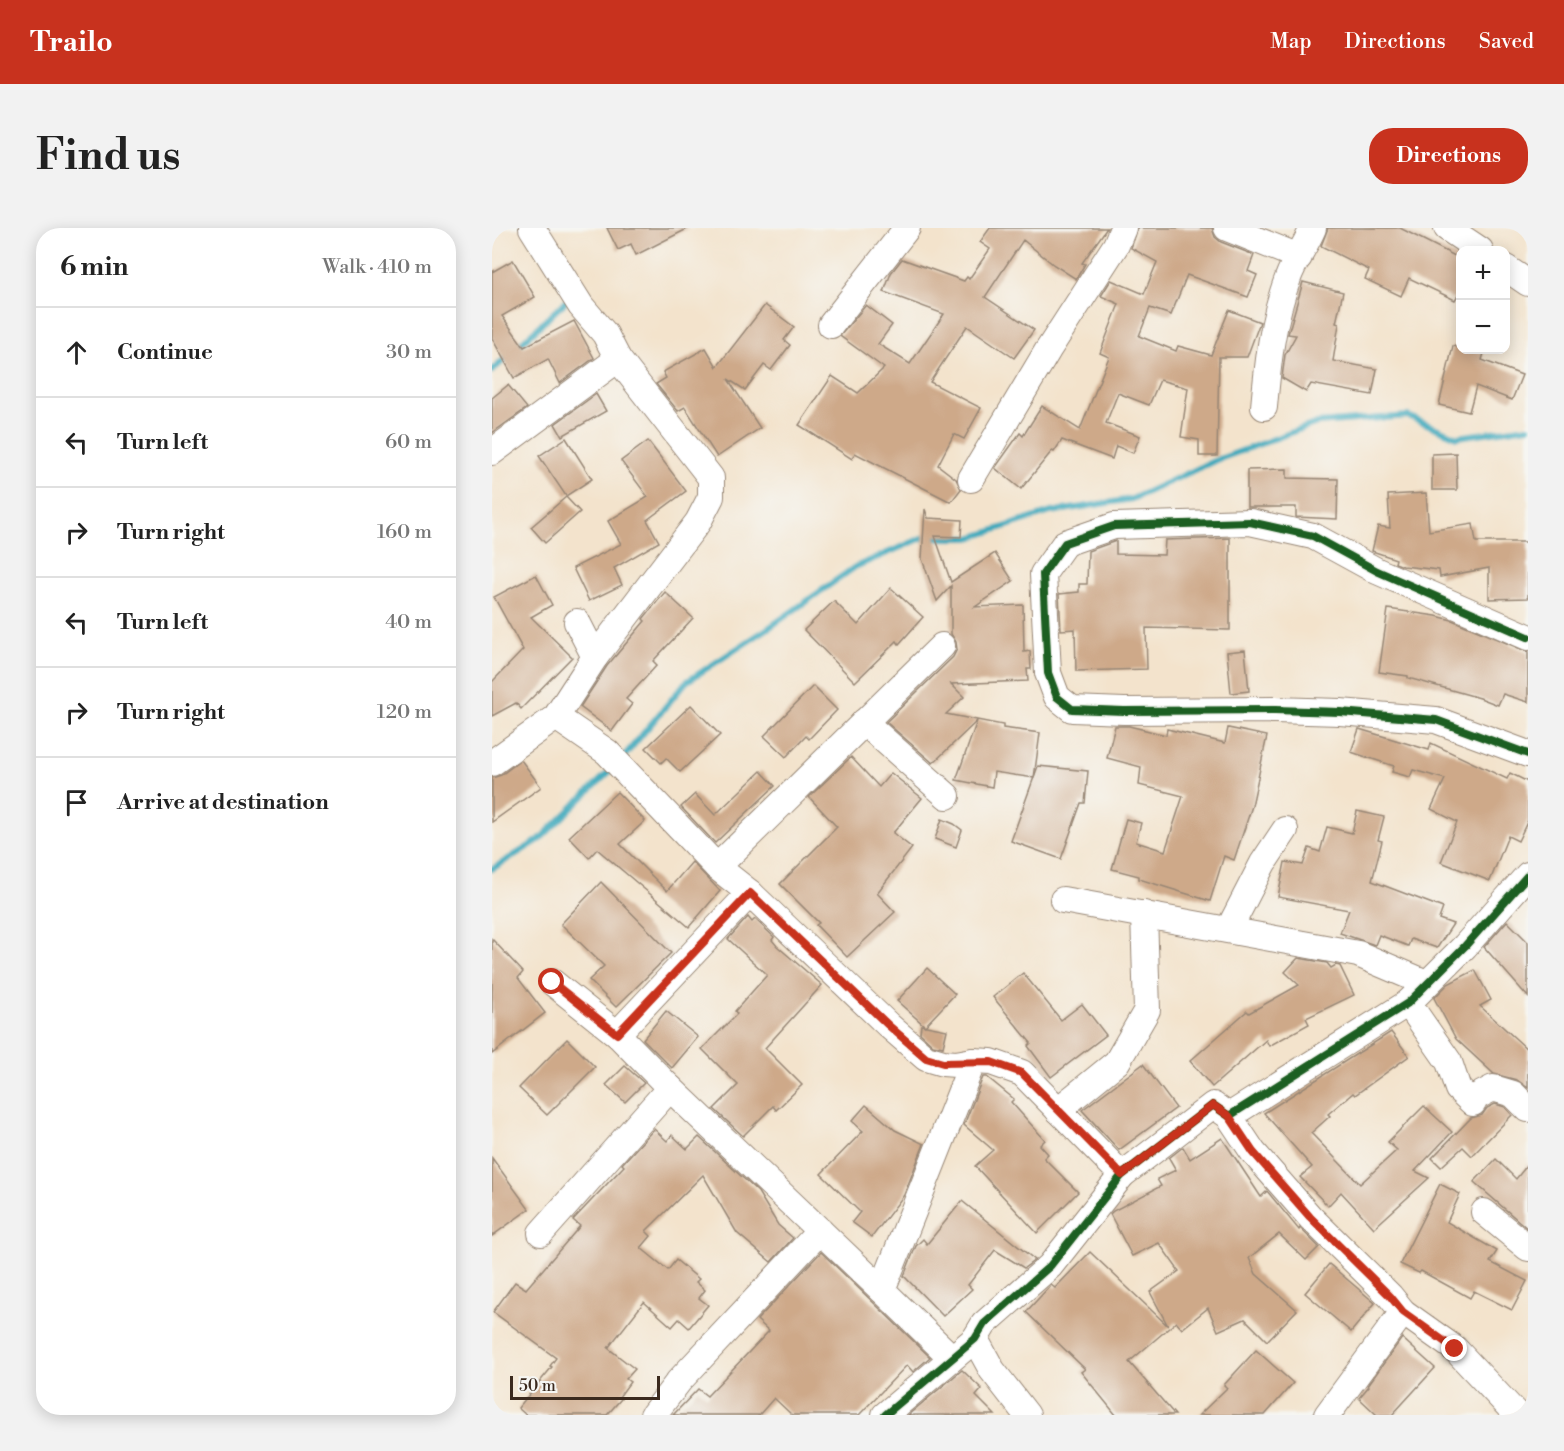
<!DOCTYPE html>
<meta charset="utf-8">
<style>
:root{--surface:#fff;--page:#f2f2f2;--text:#222;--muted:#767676;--line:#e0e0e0;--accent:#c8321e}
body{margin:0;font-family:"Libre Bodoni",serif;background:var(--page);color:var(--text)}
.controls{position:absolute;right:18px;top:18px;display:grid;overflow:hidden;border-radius:12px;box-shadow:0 3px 15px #0003}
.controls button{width:54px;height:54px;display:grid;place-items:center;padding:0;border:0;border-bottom:2px solid var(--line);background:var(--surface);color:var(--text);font:30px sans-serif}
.scale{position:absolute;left:18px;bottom:15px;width:150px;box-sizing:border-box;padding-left:6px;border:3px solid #3b2a1e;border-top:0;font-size:16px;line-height:21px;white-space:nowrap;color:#3b2a1e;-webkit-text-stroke:4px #f6f6f2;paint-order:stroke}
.stop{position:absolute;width:18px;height:18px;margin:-14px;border:4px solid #c8321e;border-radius:50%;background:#fff}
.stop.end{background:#c8321e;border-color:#fff;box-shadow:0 2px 6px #0008}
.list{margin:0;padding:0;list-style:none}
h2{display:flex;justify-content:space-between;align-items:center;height:78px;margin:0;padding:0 24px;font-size:26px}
h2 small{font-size:20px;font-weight:400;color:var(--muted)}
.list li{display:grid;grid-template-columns:39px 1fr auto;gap:18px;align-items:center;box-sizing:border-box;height:90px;padding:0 24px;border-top:2px solid var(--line)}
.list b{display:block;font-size:22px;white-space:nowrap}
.list em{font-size:20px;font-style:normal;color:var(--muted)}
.icon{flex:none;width:33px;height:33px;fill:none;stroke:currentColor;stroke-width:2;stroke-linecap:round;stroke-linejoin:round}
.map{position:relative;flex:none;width:1036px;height:1187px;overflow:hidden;border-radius:24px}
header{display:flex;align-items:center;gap:36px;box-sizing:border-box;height:84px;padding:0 30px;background:var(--accent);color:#fff}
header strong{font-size:28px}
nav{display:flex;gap:33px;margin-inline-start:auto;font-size:21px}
.intro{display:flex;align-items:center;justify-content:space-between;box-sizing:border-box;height:144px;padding:0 36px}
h1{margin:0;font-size:42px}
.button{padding:15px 27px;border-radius:24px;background:var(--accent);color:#fff;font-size:21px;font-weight:700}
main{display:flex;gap:36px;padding:0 36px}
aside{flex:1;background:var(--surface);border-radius:24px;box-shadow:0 3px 15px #0003}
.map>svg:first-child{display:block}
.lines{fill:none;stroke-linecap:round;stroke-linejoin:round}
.stream{stroke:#3da9bc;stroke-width:6}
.building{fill:#cea989}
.minor-casing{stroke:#978675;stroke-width:28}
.minor{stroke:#fff;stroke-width:26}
.cycleway-casing{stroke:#f6f6f2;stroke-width:11}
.cycleway{stroke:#1b5e20;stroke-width:8}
.route{stroke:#c8321e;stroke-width:8}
</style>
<header>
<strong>Trailo</strong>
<nav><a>Map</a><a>Directions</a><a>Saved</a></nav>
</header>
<div class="intro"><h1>Find us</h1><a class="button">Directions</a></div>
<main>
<aside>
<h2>6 min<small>Walk · 410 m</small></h2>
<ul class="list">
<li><svg class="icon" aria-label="ahead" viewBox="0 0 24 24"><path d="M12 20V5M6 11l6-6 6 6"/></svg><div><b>Continue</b></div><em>30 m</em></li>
<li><svg class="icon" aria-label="left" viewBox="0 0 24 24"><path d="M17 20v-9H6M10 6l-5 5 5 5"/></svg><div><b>Turn left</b></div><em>60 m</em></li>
<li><svg class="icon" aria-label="right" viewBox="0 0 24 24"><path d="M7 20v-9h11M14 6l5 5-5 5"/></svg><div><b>Turn right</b></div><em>160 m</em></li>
<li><svg class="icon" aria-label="left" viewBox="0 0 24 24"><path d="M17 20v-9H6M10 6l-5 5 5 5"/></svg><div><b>Turn left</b></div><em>40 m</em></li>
<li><svg class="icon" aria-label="right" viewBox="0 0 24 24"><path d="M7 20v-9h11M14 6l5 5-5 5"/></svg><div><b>Turn right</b></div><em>120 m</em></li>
<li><svg class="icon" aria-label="arrive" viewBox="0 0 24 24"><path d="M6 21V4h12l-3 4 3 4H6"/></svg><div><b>Arrive at destination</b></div></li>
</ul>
</aside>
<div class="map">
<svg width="1036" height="1187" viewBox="0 0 1036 1187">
<rect width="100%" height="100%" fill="#f6f6f2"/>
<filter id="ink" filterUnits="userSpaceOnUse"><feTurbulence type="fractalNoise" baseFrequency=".0167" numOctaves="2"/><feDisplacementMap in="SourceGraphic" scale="12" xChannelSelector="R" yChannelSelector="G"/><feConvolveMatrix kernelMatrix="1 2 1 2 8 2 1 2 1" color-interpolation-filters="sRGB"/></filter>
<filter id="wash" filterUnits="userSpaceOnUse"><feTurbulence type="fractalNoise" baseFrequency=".008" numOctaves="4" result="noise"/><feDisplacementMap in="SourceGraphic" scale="24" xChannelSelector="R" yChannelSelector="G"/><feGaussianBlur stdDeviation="1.35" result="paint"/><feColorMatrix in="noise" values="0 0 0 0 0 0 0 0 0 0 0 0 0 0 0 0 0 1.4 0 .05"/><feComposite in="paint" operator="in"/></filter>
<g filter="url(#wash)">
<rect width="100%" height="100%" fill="#f3e3cc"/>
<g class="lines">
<!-- stream -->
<g class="stream">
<polyline points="24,120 74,73"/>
<polyline points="0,143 17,127"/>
<polyline points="129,532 194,454 278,399 363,339 430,310 478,310 559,284 640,271 722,233 825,195 916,188 965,209 1036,199"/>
<polyline points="0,641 47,612 122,539"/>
</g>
</g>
<g id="blocks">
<!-- building -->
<g class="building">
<polygon points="115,0 197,0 144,27 139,16 126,22"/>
<polygon points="498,0 615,0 590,35 593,36 584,51 562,37 531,12 493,69 542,102 522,130 475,98 438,154 489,180 472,211 462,206 446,237 464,251 469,261 459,274 363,225 360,231 307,197 340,148 366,165 392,140 348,108 374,77 400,97 386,116 418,136 452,86 392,64 399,45 410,31 472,53 475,49 477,51 498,21 488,14"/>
<polygon points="646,0 720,0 723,9 729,14 762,27 756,43 765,47 756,69 695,47 679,87 658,80 647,108 684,123 686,118 719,127 737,82 768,94 755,129 727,129 725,228 707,228 707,212 689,209 696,160 668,152 657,177 626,165 614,195 648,208 641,225 624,218 620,231 570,212 562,224 560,223 529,261 503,240 528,205 531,208 550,178 588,202 617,129 608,125 627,76 609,68 619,52 652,66 665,34 639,20"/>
<polygon points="836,0 908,0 969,31 969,61 963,72 917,50 909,68 873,51 877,42 829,18"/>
<polygon points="21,32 43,69 10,88 32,119 82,93 102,130 68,155 56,131 22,150 0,110 0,44"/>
<polygon points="811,54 851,64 844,95 847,96 841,133 885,141 880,167 819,156 814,164 790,150 793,127 804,107 796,106"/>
<polygon points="273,77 302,99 292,112 298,117 279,142 272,137 253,162 236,151 268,200 225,229 193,179 186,183 164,156 174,150 171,144 214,120 225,139"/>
<polygon points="961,118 992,125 990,132 1030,147 1020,172 984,158 977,184 947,177"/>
<polygon points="16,157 35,180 0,205 0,170"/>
<polygon points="104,166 114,183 70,208 63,196"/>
<polygon points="74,210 100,251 74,268 47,228"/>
<polygon points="156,213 194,263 155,292 167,314 122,340 130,357 97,373 81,340 129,316 116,293 156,269 129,233"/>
<polygon points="964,225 965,262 940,262 940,226"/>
<polygon points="795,241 795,250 846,251 845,291 804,289 804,279 755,279 755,242"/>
<polygon points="934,265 937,303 981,296 984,314 1036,314 1036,370 997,371 997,340 948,349 947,342 911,338 903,335 904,331 880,323 886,298 898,300 896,267"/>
<polygon points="74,269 88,284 53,315 39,299"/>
<polygon points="433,281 436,290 470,292 469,309 443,308 459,354 503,325 521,353 483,379 531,377 532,424 538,423 539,441 535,441 536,453 459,456 472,469 454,486 511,497 511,500 548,505 542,550 502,544 500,559 464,552 485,493 441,535 394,494 461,429 465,421 464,414 459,406 459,358 445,373 430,331"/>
<polygon points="738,310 738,402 654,400 655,441 584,443 583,401 569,402 567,366 587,364 587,356 595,356 596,323 624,313 624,326 672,327 673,312"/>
<polygon points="44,347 60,377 39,389 80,429 29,481 24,475 0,488 0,454 31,422 2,369"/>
<polygon points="399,360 431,389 407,416 405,413 363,454 312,402 342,373 366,397"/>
<polygon points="173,364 201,390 161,433 165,437 134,471 140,476 120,503 88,479 115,438 153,393 151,391"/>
<polygon points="896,381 944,388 960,392 1036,424 1036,474 1011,466 1006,477 988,470 916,450 916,448 887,444"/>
<polygon points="753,422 757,463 739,465 735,424"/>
<polygon points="321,458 345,482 317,511 314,508 294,529 272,508"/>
<polygon points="199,477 228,507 188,544 174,530 169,535 154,520"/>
<polygon points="623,498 637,498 674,507 675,501 733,515 736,500 775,508 760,578 742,632 732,628 718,673 647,651 647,648 620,641 634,591 649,595 644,614 673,623 691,568 647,557 649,539 615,530"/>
<polygon points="867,501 937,522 939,515 1015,551 1018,545 1036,554 1036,592 1026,613 1016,608 998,653 949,634 965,594 939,581 953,551 921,542 918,549 900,544 902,538 859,524"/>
<polygon points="359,529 387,559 399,545 430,570 401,605 420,620 385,665 403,684 355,729 324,697 327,695 288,656 345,599 317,569"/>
<polygon points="29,532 49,559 0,594 0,550 9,547"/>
<polygon points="546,538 596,543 593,575 589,575 569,631 519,613"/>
<polygon points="269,543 283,558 223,615 189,579 203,566 223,587"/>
<polygon points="125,564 153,593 128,616 175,663 200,634 228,663 197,699 105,621 97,630 77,609"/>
<polygon points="865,583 892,589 886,612 890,613 880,653 951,680 947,691 961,696 945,720 919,711 916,718 887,707 883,717 848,705 857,682 786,669 793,634 811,637 817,620 828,624 835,599 860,605"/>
<polygon points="450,591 462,596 470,602 464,619 443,611"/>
<polygon points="109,654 179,725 124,779 97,752 112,738 69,696"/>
<polygon points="256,689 260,694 263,691 282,709 280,712 285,718 330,757 273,820 310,857 284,882 281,878 251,908 222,881 246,857 210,821 245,786 243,783 275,747 236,711"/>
<polygon points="1015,693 1036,714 1036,769 992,719"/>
<polygon points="0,711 31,744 26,750 53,785 0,826"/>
<polygon points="806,730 835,735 839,740 844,737 848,738 862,767 814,790 817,796 777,818 774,812 720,859 698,833 755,783 757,785 807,757 793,744"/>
<polygon points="435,740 463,766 433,798 405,773"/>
<polygon points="983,742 999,772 988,778 1036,822 1036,860 1025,852 1002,846 964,811 942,770 956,756"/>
<polygon points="531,745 569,792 590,776 614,807 559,849 536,818 539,815 501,769"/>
<polygon points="174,783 206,809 180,840 151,811"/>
<polygon points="429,797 455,802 451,819 441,817 428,805"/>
<polygon points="899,804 917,828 863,867 861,865 836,886 838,888 819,905 868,956 905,922 896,914 932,878 960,904 923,943 937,950 882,1000 849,964 836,978 808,949 820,939 772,885"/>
<polygon points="75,811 103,839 55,887 27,860"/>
<polygon points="651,836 684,880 627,922 590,882"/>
<polygon points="133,838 152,855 133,874 114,857"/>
<polygon points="491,849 495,849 522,871 519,874 553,912 548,917 556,926 552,930 586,964 545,1005 483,938 501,922 472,897"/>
<polygon points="1003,876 1013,879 1020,887 980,928 971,919 949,939 940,930 979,890 990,887 995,880"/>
<polygon points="374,877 403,902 432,916 412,967 380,1009 360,994 368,984 329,946 371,903 360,893"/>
<polygon points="162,901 175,913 180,907 195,921 207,909 266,964 286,997 301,1010 279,1034 245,1005 211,947 154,1003 159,1008 149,1020 176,1042 184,1032 207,1051 204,1054 213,1062 207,1070 216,1077 197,1100 187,1091 180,1099 152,1074 116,1120 143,1141 134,1151 138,1154 127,1169 129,1171 115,1187 34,1187 26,1180 60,1139 58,1138 64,1130 1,1084 23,1054 34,1061 88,998 81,992 132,938 130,936"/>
<polygon points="730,910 769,969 775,963 807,1002 808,1000 827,1019 814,1032 787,1006 757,1030 764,1046 805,1082 775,1113 753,1091 726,1103 716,1080 690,1101 684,1094 637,1134 683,1187 624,1187 589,1144 593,1141 534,1084 559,1057 563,1060 598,1024 676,1098 658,1064 687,1043 667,1015 640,1028 618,986 621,983 669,958 665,951 684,942 677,930 691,919 698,931"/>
<polygon points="0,930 37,981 0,1008"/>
<polygon points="1004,931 1024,951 1036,936 1036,1001 982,954"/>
<polygon points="948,956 968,966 955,994 1005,1023 998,1034 1035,1053 1020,1082 982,1063 978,1070 929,1043 927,1045 908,1036"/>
<polygon points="470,973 543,1032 532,1040 503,1022 476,1057 480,1061 451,1088 412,1048 424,1018 431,1011 435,1016"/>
<polygon points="329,1024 438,1129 421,1144 415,1137 367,1187 300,1187 282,1170 267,1187 181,1187 206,1161 215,1168 277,1103 265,1092"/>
<polygon points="837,1036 883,1075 859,1104 813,1065"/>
<polygon points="910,1110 943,1140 900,1187 885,1187 867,1170 877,1158 876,1157"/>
<polygon points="764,1122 801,1155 773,1187 707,1187 735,1160 732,1157"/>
<polygon points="470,1142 490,1161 484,1168 503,1187 416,1187"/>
</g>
</g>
</g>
<g filter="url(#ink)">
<use href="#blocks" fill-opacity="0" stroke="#978675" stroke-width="1.5"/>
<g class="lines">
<defs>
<g id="minor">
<polyline points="735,0 807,29"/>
<polyline points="955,0 988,22"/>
<polyline points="1014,40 1036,55"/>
<polyline points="339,97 415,0"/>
<path d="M772,179c4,-44 8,-87 24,-129 6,-17 18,-33 25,-50"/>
<polyline points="0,224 126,131"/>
<polyline points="479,251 556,122 624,17 631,0"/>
<polyline points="85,394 103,429"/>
<polyline points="1036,409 885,343 821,308 758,294 622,298 573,315 551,346 556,445 565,469 580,481 632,483 783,482 848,484 944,492 1036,526"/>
<polyline points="64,489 115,524 225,639 258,665 396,797 434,830 451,835 464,836 481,833 499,834 530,845 630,947"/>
<polyline points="372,494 455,568"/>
<polyline points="0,535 64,489 103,429 206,294 219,269 219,250 126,131 113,106 89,78 40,0"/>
<polyline points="225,639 450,418"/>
<polyline points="571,672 866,726 934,755"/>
<polyline points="737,701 771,635 793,602"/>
<polyline points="60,754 125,806 178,860 390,1062"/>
<polyline points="916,775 957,834 966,861 981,875 984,869 1001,860 1021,866 1036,881"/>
<polyline points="125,806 258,665"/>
<polyline points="566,882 625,834 655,782 652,686"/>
<polyline points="737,888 761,924 818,989 898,1068 911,1084 963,1121 1025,1187"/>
<polyline points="992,984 1036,1020"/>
<polyline points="49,1005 178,860"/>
<polyline points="483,1111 500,1142 535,1187"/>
<polyline points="460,1130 390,1062 481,833"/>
<polyline points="161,1187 187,1153 328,1003"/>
<polyline points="393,1187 483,1111 492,1096 558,1038 630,947 721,877 737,888 916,775 973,718 1036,647"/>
<polyline points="835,1187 911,1084"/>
</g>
</defs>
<!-- minor casing -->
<use href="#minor" class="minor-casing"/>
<!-- minor -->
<use href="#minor" class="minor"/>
<defs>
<g id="cycleway">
<polyline points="1036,409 885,343 821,308 758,294 622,298 573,315 551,346 556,445 565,469 580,481 632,483 783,482 848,484 944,492 1036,526"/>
<polyline points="393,1187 483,1111 492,1096 558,1038 630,947 721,877 737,888 916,775 973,718 1036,647"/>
</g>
</defs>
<!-- cycleway casing -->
<use href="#cycleway" class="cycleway-casing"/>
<!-- cycleway -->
<use href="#cycleway" class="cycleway"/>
</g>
</g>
<g class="lines" filter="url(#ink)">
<!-- route -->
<polyline class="route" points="60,754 125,806 258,665 396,797 434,830 451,835 499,834 530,845 630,947 721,877 737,888 761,924 818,989 898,1068 911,1084 963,1121"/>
</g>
</svg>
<div class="controls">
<button>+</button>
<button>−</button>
</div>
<div class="scale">50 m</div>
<div class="stop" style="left:60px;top:754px"></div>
<div class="stop end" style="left:963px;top:1121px"></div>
</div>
</main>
